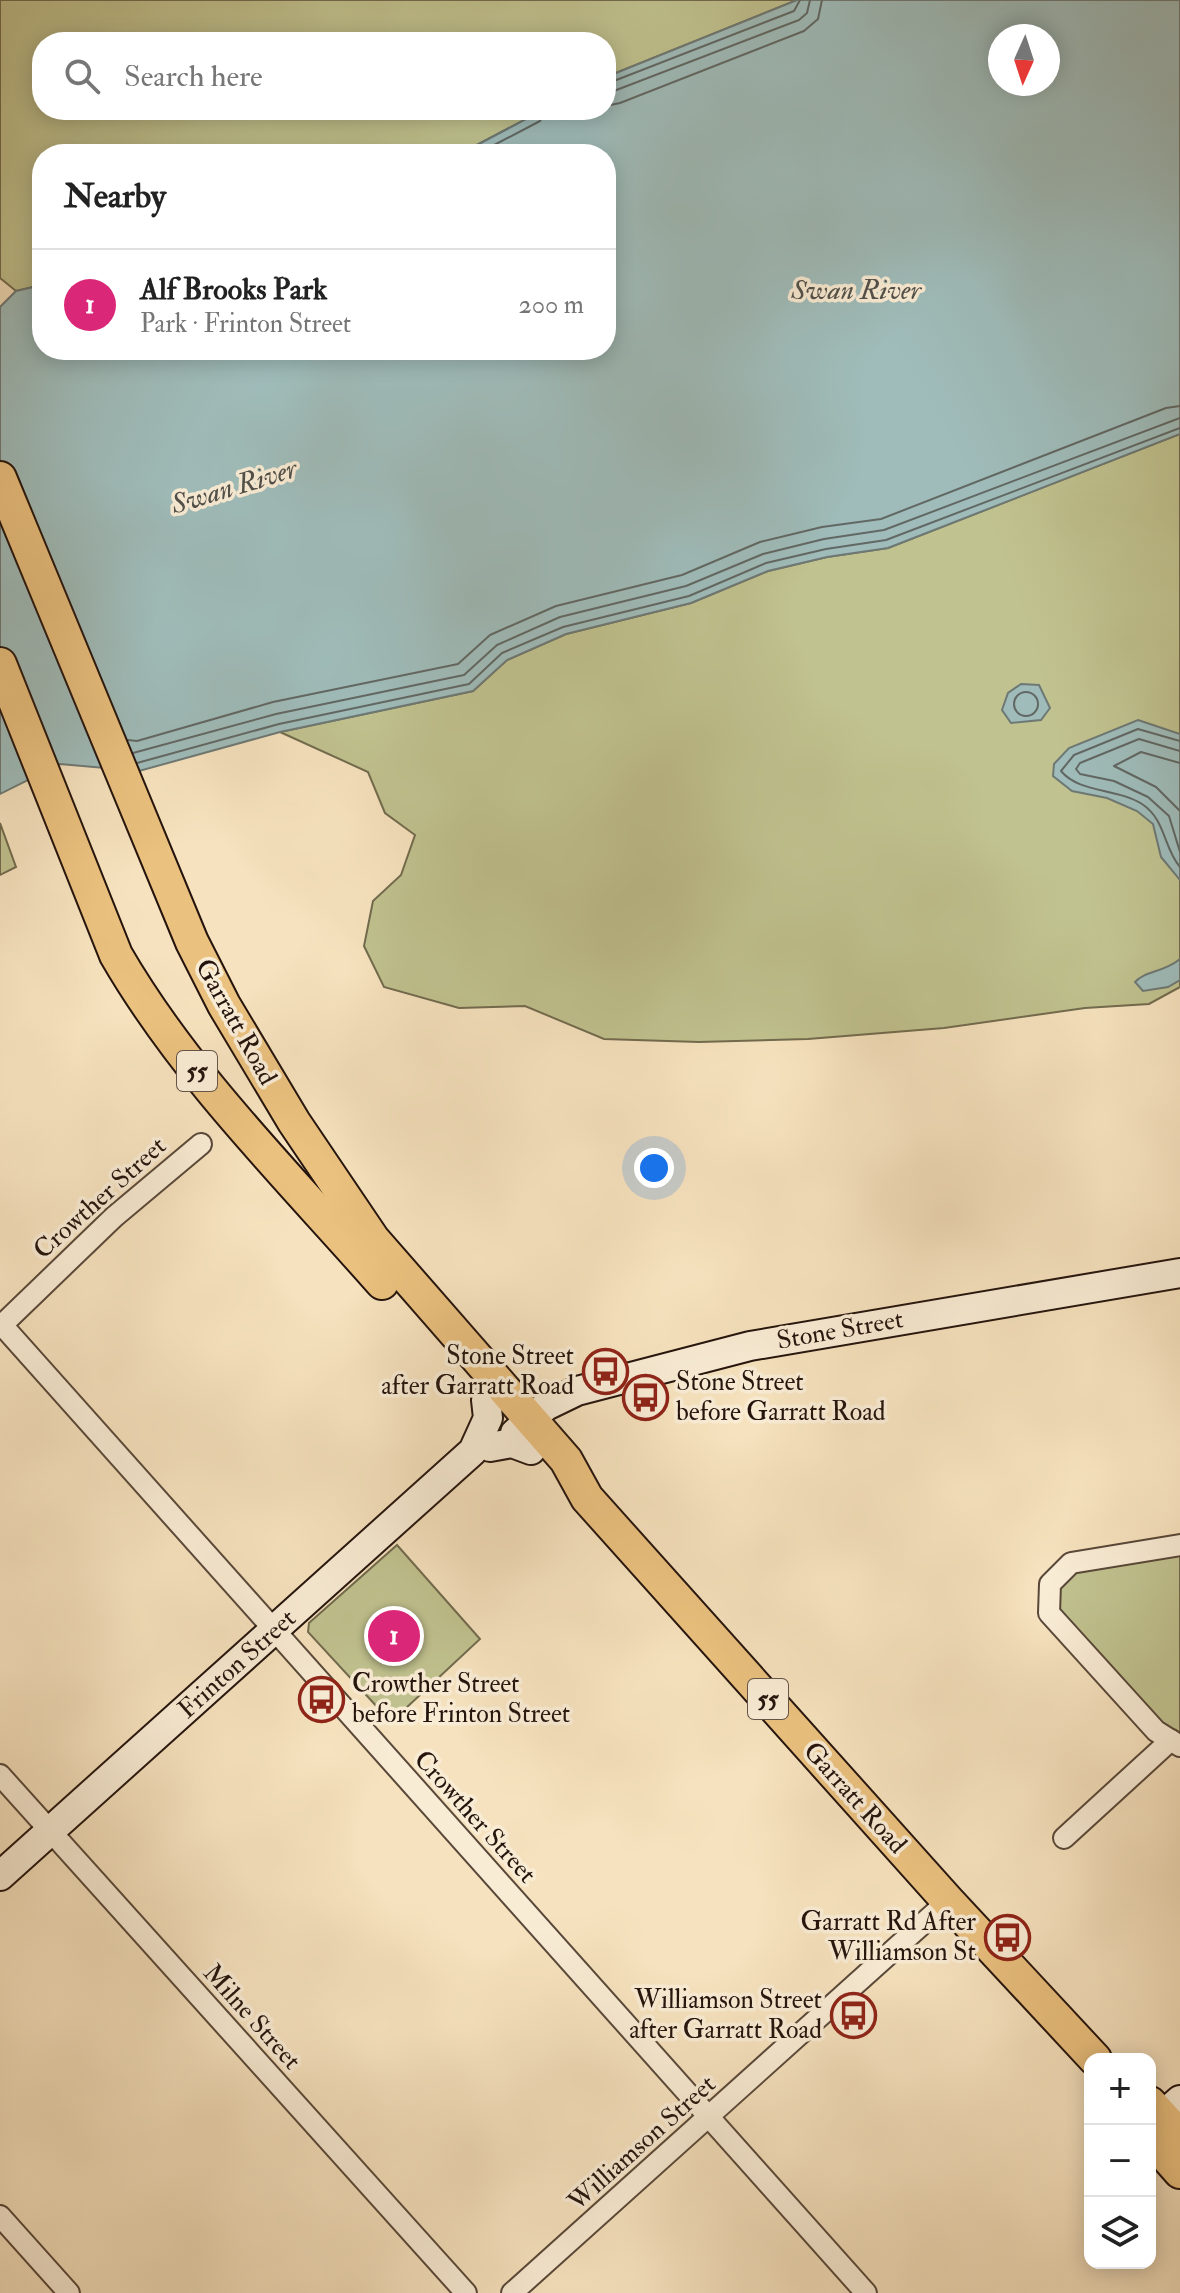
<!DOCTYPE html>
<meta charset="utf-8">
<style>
:root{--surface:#fff;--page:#f2f2f2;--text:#222;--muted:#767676;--line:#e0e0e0;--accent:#db2777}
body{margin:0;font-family:"IM FELL Double Pica",serif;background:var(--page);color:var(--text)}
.controls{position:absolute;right:24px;bottom:24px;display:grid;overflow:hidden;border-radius:16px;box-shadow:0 4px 20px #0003}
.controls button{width:72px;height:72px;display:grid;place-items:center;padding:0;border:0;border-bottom:2px solid var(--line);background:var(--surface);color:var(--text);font:40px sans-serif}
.compass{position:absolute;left:988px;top:24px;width:72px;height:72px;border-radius:50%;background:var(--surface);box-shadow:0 4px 20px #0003;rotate:183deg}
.you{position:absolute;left:654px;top:1168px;width:28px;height:28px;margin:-20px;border:6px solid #fff;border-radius:50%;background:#1a73e8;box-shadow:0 0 0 12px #1a73e833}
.badge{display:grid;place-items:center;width:52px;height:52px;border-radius:50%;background:var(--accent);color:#fff;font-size:26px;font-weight:700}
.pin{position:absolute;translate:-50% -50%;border:4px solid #fff;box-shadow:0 2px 8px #0006}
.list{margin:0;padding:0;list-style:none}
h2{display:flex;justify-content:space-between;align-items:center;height:104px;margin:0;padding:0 32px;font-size:34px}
h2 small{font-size:26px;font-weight:400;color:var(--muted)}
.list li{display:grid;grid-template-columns:52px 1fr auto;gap:24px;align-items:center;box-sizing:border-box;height:112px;padding:0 32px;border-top:2px solid var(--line)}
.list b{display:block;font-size:30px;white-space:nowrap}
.list p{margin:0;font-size:26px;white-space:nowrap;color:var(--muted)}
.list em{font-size:26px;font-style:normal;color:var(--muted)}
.icon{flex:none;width:44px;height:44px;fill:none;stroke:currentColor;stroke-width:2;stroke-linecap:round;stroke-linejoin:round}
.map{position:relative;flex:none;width:1180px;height:2293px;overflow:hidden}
.search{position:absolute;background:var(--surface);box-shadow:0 4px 20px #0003;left:32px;top:32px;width:584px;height:88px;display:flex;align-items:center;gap:20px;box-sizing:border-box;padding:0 28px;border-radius:32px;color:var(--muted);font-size:30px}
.panel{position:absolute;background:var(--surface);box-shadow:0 4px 20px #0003;left:32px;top:144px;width:584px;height:216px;border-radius:32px}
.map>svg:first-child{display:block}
.green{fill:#c0c28f;stroke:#726b4e;stroke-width:2}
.water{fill:#9fbcba;stroke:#6e7975;stroke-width:2;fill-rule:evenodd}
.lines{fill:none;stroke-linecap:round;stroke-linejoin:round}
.shore{stroke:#626864;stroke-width:2}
.street-casing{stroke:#594839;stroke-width:24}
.secondary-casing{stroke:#25140d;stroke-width:32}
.primary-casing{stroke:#25140d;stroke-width:36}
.street{stroke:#f9ecd5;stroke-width:20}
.secondary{stroke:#f9ecd5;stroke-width:28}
.primary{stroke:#ebc17f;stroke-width:32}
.labels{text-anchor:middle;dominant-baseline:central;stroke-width:7;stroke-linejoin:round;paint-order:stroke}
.shield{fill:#f9ecd5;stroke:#655549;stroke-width:2}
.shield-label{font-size:24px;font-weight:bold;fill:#25140d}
.street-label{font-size:26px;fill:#25140d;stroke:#f9ecd5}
.poi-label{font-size:26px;fill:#25140d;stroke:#f9ecd5;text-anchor:end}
.water-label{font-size:28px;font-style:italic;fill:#504f4a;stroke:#f9ecd5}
</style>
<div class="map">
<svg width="1180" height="2293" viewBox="0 0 1180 2293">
<rect width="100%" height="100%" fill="#f6e2be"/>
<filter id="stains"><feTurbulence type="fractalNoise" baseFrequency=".0025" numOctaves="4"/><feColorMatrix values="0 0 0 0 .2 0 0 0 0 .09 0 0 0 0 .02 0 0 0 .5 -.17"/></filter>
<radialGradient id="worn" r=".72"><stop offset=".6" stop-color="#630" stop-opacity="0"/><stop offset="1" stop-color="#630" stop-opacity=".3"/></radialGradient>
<!-- green -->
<g class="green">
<polygon points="0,0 797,0 606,77 606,42 42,42 42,110 543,110 460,154 42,154 42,285 16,291 0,278"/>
<polygon points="1180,434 1180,987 1149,1004 1085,1008 944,1028 808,1039 699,1042 604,1039 525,1006 459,1008 384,987 364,946 373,901 401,875 415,835 385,813 368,772 280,732 473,691 507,660 566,634 691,603 768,571 827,557 888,548"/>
<polygon points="0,823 16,867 0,875"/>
<polygon points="397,1545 480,1639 391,1722 308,1632 309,1623"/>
<polygon points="1180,1545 1180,1746 1049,1613 1071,1563"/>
</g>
<!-- water -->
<g class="water">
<path d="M797,0h383v434l-292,114 -61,9 -59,14 -77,32 -125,31 -59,26 -34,31 -193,41 -141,39 -79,-7 -60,30v-487l16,-16 26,-6v65h564v-196h-146l83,-44h63v-33zM1000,36h48v48h-48z"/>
<polygon points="1021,684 1039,685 1050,708 1041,720 1011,723 1002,710 1008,693"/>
<polygon points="1138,720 1180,734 1180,880 1161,857 1153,824 1137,811 1107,798 1072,791 1053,776 1054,764 1069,748"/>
<path d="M1180,959v21l-12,7 -25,4 -8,-9c11,-12 28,-9 45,-23z"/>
</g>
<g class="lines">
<!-- shore -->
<g class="shore">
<polyline points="606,84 794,11 800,0"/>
<polyline points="606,94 799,20 807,13 810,0"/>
<polyline points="606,106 620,103 804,31 818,19 822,0"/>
<polyline points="477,154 540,121 545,110"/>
<circle cx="1026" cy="704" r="12"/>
<polyline points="128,740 137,741 273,702 458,664 490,635 556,606 682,575 760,542 822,527 881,519 1166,408 1180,406"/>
<path d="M1180,741l-42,-12 -64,26 -13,16c18,22 56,17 81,33 24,16 21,43 38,63"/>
<polyline points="1180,751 1139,739 1080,763 1076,769 1080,774 1114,781 1148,797 1169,816 1180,852"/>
<polyline points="133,753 276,714 464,675 497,645 560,617 686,586 763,554 824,539 884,530 1180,418"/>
<polyline points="137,763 279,724 469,684 502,653 563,627 689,596 766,563 826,549 886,540 1180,428"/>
<polyline points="1180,763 1141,752 1114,766 1156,787 1180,811"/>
</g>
<defs>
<g id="street">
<polyline points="201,1144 114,1217 2,1325 866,2293"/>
<polyline points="1180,1545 1071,1563 1050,1584 1049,1613 1156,1731 1180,1746"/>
<polyline points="0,1775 466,2293"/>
<polyline points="1064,1838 1171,1740"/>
<polyline points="0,2216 69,2293"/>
<polyline points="512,2293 948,1901"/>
</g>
<g id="secondary">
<polyline points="515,1433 546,1406 577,1391 750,1346 1180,1273"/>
<polyline points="490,1447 512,1443 531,1450"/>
<polyline points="0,1876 473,1451 488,1418 486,1400"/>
<polyline points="1162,2116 1180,2100"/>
</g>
<g id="primary">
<polyline points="0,478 192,942 224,1005 294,1122 373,1239 566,1460 587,1498 948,1901 1095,2059"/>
<path d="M0,664l116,291c70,121 174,223 266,328"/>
<polyline points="1150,2103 1180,2136"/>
<polyline points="1150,2138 1180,2172"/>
</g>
</defs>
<!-- street casing -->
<use href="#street" class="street-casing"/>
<!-- secondary casing -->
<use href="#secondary" class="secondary-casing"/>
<!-- primary casing -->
<use href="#primary" class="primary-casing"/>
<!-- street -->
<use href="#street" class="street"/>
<!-- secondary -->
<use href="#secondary" class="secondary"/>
<!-- primary -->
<use href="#primary" class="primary"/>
</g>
<!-- icons -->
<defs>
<symbol id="bus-ring" viewBox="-11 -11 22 22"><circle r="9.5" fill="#f9ecd5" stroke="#8f2418" stroke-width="1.5"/><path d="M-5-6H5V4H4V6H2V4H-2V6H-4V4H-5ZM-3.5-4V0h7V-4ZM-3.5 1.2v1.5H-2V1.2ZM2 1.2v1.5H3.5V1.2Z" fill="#8f2418"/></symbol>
</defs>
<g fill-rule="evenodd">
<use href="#bus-ring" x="580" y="1346" width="51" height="51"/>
<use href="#bus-ring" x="620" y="1372" width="51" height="51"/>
<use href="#bus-ring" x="296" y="1674" width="51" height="51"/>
<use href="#bus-ring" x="982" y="1912" width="51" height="51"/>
<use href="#bus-ring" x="828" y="1990" width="51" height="51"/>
</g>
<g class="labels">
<!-- shield labels -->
<g class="shield">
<rect x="177" y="1051" width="40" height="40" rx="6"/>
<rect x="748" y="1679" width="40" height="40" rx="6"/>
</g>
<g class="shield-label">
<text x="197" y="1071">55</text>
<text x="768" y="1699">55</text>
</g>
<!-- street labels -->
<g class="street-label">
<text transform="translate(236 1022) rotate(61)">Garratt Road</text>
<text transform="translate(100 1198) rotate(-42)">Crowther Street</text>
<text transform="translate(840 1330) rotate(-10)">Stone Street</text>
<text transform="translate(237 1664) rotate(-42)">Frinton Street</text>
<text transform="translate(855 1798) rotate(48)">Garratt Road</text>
<text transform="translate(475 1817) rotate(48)">Crowther Street</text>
<text transform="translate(252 2017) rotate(48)">Milne Street</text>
<text transform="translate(642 2143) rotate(-42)">Williamson Street</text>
</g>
<!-- poi labels -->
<g class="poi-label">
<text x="574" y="1356">Stone Street<tspan x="574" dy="30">after Garratt Road</tspan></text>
<text x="676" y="1382" text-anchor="start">Stone Street<tspan x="676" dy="30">before Garratt Road</tspan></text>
<text x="352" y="1684" text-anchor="start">Crowther Street<tspan x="352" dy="30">before Frinton Street</tspan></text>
<text x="976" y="1922">Garratt Rd After<tspan x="976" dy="30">Williamson St</tspan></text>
<text x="822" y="2000">Williamson Street<tspan x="822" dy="30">after Garratt Road</tspan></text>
</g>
<!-- water labels -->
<g class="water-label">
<text x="856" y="290">Swan River</text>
<text transform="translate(234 487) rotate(-17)">Swan River</text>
</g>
</g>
<rect width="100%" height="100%" filter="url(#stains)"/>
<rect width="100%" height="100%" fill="url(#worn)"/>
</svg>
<div class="controls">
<button>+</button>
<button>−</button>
<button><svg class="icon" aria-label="layers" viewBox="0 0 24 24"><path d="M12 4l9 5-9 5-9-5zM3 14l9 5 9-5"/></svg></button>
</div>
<svg class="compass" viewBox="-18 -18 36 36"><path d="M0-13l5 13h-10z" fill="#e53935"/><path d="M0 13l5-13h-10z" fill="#767676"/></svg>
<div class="you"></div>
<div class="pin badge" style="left:394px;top:1636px">1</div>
<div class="search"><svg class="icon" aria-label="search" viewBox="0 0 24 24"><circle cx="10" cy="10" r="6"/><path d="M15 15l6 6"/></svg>Search here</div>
<section class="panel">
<h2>Nearby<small></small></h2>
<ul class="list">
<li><span class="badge">1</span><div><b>Alf Brooks Park</b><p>Park · Frinton Street</p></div><em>200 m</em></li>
</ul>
</section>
</div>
